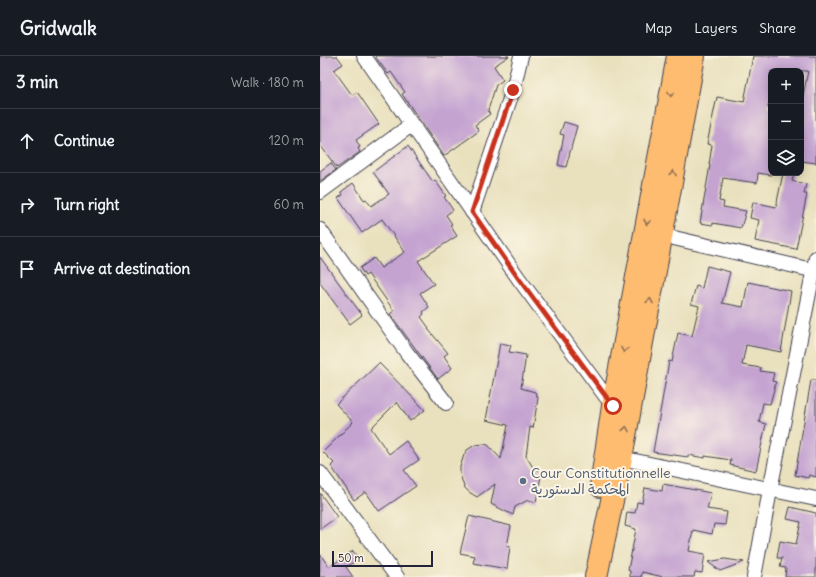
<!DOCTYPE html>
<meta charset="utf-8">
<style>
:root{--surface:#171b24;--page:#20242c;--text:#f1f3f6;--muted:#9ea1a6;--line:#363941}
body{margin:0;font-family:Delius,"Playpen Sans Arabic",sans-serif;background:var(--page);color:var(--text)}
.controls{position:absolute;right:12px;top:12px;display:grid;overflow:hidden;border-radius:8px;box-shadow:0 2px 10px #0003}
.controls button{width:36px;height:36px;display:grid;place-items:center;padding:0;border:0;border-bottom:1px solid var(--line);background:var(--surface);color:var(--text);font:20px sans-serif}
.scale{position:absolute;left:12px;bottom:10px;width:101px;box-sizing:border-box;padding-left:4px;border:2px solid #22223b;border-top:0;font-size:11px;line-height:14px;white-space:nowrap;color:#22223b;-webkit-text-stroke:3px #fcf5e5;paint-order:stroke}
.stop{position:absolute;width:12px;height:12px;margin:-9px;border:3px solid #c8321e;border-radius:50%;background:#fff}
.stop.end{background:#c8321e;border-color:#fff;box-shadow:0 1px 4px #0008}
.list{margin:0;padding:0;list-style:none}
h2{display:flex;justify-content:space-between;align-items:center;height:52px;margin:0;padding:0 16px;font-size:17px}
h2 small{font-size:13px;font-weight:400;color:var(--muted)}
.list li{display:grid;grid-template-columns:26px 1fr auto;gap:12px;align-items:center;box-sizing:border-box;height:64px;padding:0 16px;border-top:1px solid var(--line)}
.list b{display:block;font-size:15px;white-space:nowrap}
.list em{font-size:13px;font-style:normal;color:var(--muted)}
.icon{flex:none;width:22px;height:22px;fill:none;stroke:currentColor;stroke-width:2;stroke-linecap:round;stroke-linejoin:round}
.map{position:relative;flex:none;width:496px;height:521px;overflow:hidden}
header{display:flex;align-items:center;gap:24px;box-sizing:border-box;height:56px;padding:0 20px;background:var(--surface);border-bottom:1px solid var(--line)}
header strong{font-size:19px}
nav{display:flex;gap:22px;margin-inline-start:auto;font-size:14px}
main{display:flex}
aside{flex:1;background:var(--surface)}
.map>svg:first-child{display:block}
.building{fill:#c4a3d1}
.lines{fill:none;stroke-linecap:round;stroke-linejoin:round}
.minor-casing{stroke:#403f4f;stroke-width:16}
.trunk-casing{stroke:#403f4f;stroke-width:24}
.minor{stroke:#fff;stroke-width:14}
.trunk{stroke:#fdbc70;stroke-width:22}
.oneway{stroke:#906f56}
.route{stroke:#c8321e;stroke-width:5}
.service-dot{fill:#5c6f8a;stroke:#fcf5e5;stroke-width:1.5}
.labels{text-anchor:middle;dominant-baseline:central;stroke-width:4;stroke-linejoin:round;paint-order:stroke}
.service-label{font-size:14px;fill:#4e5e75;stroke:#fcf5e5;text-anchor:start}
</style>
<header>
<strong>Gridwalk</strong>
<nav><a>Map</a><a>Layers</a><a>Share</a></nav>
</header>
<main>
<aside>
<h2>3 min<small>Walk · 180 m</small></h2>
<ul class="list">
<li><svg class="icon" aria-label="ahead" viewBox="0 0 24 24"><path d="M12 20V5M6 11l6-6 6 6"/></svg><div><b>Continue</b></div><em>120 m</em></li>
<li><svg class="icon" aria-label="right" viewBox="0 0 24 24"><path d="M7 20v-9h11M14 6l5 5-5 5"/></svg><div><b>Turn right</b></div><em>60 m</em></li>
<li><svg class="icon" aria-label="arrive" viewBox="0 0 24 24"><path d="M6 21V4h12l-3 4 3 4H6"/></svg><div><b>Arrive at destination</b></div></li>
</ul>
</aside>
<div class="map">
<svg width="496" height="521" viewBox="0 0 496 521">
<rect width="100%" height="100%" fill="#fcf5e5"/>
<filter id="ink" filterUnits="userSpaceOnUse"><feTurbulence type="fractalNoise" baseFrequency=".025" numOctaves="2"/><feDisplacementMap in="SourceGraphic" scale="8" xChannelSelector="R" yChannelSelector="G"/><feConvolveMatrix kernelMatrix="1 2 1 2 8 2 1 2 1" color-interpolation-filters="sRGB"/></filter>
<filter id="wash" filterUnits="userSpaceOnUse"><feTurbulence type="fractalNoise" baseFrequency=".012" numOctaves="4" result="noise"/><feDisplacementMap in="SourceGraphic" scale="16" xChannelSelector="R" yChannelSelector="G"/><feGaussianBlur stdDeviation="0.9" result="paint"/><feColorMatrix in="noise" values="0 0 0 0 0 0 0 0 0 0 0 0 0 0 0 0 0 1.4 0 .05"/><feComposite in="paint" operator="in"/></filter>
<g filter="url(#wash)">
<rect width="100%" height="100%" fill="#e9e1be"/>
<g id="blocks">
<!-- building -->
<g class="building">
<polygon points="0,0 17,0 23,8 14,14 32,39 37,36 59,68 36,84 40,91 38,92 40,96 17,112 0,89"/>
<polygon points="55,0 189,0 174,10 183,24 176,29 168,54 170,58 155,69 159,75 124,100 82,38 85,36 71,16 68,18"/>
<polygon points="433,0 496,0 496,107 481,105 481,50 488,15 451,15 451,37 448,52 451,52 451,119 438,117 437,127 403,122 399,145 404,146 403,151 426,155 421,172 393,167 393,169 380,167 390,109 389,109 392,89 387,88 397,41 424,46"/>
<polygon points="244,66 257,70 246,111 238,109 244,79 240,78"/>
<polygon points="88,90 113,126 115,124 126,140 124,141 133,154 126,159 132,168 130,169 137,180 98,205 114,228 100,237 109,251 103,256 104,258 101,261 109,272 108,273 128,297 124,300 132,312 118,323 70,258 74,255 60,235 48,218 45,220 40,212 54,202 61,212 85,196 62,163 42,177 18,142 23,139 21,136 33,127 44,144 46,143 51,150 69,138 53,116"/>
<polygon points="11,107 16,114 0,125 0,115"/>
<polygon points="463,117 474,117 472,125 486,128 484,138 487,138 476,193 435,185 439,164 430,162 433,146 456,151"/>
<polygon points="0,201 42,259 30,268 0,227"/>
<polygon points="387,210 410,216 402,247 423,251 428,226 471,235 461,296 426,289 422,309 441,312 440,315 454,317 452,325 456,326 450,348 443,347 439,366 446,368 436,415 410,409 411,404 385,400 385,402 368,399 368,401 333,396 349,305 352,306 358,277 372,280 379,250 371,248 376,230 382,232"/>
<polygon points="180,287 191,289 189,296 206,299 201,332 215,336 218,342 213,372 210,371 206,400 214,413 222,415 216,446 208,444 195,451 193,459 171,448 175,428 157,441 149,436 144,431 140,418 140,411 144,399 147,394 155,389 164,388 168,389 181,403 188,369 166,364"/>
<polygon points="59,307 105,354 90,365 77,346 51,372 69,398 86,385 99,404 84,414 96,430 59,455 46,436 34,444 11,410 14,407 3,396 33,366 16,348"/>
<polygon points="491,324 496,324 496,421 489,419 488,422 475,419"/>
<polygon points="343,428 391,437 387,453 407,456 405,469 394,468 392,478 373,474 369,495 385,498 382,517 375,516 374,521 343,521 322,516 321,521 310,521 310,515 308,514 316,473 305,470 307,456 315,457 317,446 322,447 325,432 342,435"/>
<polygon points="0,437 17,461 0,473"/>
<polygon points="470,451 496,457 496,521 465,521 466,512 460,511 462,502 457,502 460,485 476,488 481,466 467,463"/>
<polygon points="149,460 191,470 187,490 190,490 187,513 153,507 155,500 140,497"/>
<polygon points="33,495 39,503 26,511 33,521 0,521 0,498 9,511"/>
<polygon points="405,503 424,506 400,515 388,506"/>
</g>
</g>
</g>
<g filter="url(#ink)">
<use href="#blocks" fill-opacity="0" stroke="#403f4f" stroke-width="1"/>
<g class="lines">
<defs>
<g id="minor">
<polyline points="44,0 199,223 293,350"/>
<polyline points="0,136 91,69"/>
<polyline points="152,156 193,34 201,0"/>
<polyline points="0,174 87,297 126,347"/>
<polyline points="341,179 496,215"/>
<polyline points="301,402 496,443"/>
<polyline points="0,417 77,521"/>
<polyline points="434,521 450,434 496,202"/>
</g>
<g id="trunk">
<polyline points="281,430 293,350 358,0"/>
<polyline points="276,521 301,402 374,0"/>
</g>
</defs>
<!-- minor casing -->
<use href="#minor" class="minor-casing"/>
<!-- trunk casing -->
<use href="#trunk" class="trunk-casing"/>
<!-- minor -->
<use href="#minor" class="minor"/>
<!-- trunk -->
<use href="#trunk" class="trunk"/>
</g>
<!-- one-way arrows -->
<defs><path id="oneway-chevron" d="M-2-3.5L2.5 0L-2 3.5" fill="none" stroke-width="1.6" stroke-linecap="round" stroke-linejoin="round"/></defs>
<g class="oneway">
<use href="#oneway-chevron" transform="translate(351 38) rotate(100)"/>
<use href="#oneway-chevron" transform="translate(353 117) rotate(-80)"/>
<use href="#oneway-chevron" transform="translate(327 166) rotate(100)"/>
<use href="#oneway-chevron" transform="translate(330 245) rotate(-80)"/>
<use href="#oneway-chevron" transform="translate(304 294) rotate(100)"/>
<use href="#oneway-chevron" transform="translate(306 373) rotate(-80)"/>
</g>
</g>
<g class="lines" filter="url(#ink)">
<!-- route -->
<polyline class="route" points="193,34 152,156 199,223 293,350"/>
</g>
<!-- markers -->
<circle class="service-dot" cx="203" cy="425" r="4"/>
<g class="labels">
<!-- service labels -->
<g class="service-label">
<text x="211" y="417">Cour Constitutionnelle<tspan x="211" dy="16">المحكمة الدستورية</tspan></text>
</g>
</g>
</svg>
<div class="controls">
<button>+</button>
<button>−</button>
<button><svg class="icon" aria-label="layers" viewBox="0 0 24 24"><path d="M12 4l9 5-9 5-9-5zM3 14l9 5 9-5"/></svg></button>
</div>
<div class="scale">50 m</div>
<div class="stop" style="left:293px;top:350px"></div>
<div class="stop end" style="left:193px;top:34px"></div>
</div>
</main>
